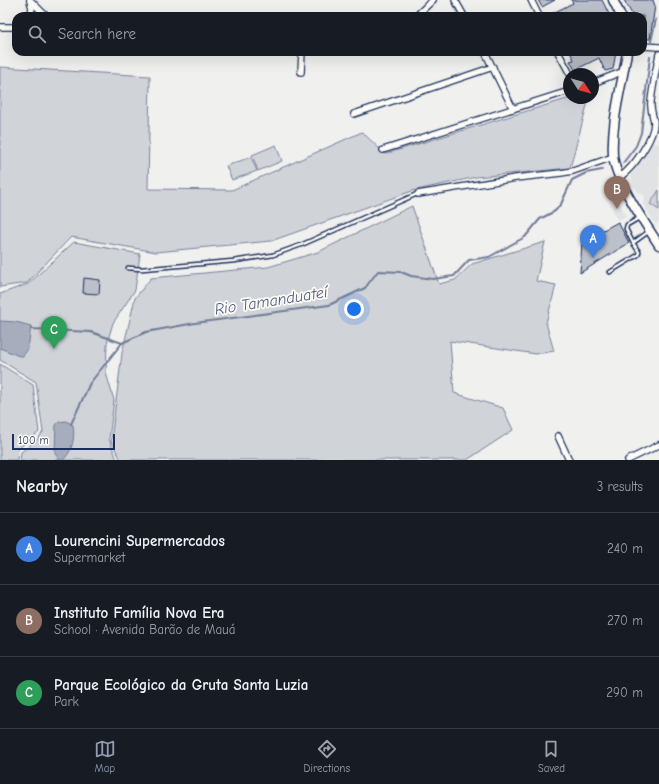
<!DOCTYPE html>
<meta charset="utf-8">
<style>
:root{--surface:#171b24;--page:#20242c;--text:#f1f3f6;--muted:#9ea1a6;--line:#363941;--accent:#919bb2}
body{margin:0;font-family:"Comic Neue",sans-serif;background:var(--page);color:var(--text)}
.compass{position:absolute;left:563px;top:68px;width:36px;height:36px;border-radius:50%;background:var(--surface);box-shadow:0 4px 16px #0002;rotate:126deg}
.scale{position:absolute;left:12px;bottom:10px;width:103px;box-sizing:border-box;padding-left:4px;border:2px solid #1b2f5e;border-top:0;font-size:11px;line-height:14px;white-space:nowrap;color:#1b2f5e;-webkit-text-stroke:3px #fdfcf7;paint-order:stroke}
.you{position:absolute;left:354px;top:309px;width:14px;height:14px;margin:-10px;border:3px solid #fff;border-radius:50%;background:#1a73e8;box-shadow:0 0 0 6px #1a73e833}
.badge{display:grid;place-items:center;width:26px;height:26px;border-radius:50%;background:var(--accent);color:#fff;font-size:13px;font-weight:700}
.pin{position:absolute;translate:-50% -33px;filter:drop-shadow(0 1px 2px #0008)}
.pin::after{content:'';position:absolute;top:21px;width:14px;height:12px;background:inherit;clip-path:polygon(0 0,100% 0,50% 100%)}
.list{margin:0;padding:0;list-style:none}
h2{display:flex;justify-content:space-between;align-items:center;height:52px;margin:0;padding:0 16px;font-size:17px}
h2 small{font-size:13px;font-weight:400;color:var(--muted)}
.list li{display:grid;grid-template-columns:26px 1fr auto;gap:12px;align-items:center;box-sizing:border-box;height:72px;padding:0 16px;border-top:1px solid var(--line)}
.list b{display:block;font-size:15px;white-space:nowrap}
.list p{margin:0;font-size:13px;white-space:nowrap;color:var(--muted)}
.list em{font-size:13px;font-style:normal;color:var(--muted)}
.icon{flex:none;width:22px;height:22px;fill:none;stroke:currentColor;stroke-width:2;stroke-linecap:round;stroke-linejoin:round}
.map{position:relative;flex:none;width:659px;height:460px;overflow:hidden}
.search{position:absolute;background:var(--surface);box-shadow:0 4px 16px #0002;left:12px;right:12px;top:12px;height:44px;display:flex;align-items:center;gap:10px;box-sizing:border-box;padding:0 14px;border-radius:12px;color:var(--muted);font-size:15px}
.sheet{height:268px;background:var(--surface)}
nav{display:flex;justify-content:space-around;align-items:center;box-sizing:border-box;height:56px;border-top:1px solid var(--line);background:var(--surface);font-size:11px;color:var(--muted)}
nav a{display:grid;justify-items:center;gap:2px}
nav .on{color:var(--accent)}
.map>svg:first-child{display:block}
.built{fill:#e0e2e3}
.green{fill:#d0d3d8;stroke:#76819b}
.water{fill:#a7adbd;stroke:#6f7b97}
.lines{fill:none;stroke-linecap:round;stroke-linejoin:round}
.stream{stroke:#6f7b97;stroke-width:2}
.building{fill:#bbc0ca;stroke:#1b2f5e}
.lane-casing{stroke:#1b2f5e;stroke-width:5.5}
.street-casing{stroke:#1b2f5e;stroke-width:8}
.secondary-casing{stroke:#1b2f5e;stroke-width:11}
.lane{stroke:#fdfcf7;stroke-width:2.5}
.street{stroke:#fdfcf7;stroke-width:5.5}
.secondary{stroke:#fdfcf7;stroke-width:8}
.labels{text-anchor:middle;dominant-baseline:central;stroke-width:3.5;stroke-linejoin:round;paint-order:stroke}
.water-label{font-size:16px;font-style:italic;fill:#4c5b7f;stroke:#fdfcf7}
</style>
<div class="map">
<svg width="659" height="460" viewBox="0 0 659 460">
<rect width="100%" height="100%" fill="#f0f0ee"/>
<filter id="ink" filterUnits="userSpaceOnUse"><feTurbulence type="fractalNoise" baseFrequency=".025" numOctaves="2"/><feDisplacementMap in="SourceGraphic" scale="8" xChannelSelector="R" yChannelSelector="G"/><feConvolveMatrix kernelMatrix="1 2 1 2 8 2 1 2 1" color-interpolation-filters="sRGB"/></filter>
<g filter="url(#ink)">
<!-- built -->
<g class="built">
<polygon points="653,142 659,144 659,220 656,225 643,204 645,196 637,191 634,186 631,175"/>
<polygon points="617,198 626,216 618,220 609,202"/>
</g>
<!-- green -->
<g class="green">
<polygon points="0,67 150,76 148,189 232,190 362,132 385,154 570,98 589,98 570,168 476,177 412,191 271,241 156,252 71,237 27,283 0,287"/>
<polygon points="276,145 282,161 258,171 252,155"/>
<polygon points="251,157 257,171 232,180 226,166"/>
<polygon points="659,190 659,210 650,204"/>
<polygon points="412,206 439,284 455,280 472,264 545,242 536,281 556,285 546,323 554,351 536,354 450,341 454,393 503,408 513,430 467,460 121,460 111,441 122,353 135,298 151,278 268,267 318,252"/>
<polygon points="74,242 140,254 135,290 113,323 107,343 106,373 114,400 109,439 117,460 20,460 21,452 36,441 43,432 36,382 0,360 0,294 28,284"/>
<polygon points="0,364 33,385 39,432 18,449 17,460 0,460"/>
</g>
<!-- water -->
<g class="water">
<polygon points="0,321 16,322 31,326 28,349 23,356 19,356 0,348"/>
<path d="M66,421l7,4c2,12 0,26 -10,35h-4l-4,-7 1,-28 3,-3z"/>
</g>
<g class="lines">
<!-- stream -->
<g class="stream">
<polyline points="651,41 656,19"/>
<polyline points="623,163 636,146 641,133 650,57"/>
<polyline points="31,329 91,332 122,343"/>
<polyline points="71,424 90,383 122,343 146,332 195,323 329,305 365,288 378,271 401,272 411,276 433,279 454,276 469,260 489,257 525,237 540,219 555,211 561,204 572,180 586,173 602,170"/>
</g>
</g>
<!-- building -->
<g class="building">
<polygon points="538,0 555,0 542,7"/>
<polygon points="571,0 602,0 610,16 547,16 573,3"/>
<polygon points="624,0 653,0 655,6 650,39 643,39 643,16 633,16"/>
<polygon points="570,52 616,52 613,69 605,71 599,58 575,70 570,61 574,60"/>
<polygon points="618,222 629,243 580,273 582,242"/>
<polygon points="84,278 100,280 99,294 83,293"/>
</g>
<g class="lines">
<defs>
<g id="lane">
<polyline points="633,243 626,229 627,225 639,218"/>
<polyline points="128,268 142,269 234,261 273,255 301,245 417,194"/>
<polyline points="610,272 638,255 639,252 633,243 648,232"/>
</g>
<g id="street">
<polyline points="30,0 46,16"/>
<polyline points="455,0 464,16"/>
<polyline points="531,0 539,16"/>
<polyline points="30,16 32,8 30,1"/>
<polyline points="416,16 433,0"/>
<polyline points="0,27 16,27"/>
<polyline points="643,46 659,47"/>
<polyline points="485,52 513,109"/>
<polyline points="558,52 570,74"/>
<polyline points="301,72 302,52"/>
<polyline points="593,83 624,71"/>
<polyline points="354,114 493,67"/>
<polyline points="383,150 569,91"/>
<path d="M620,177c13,-9 34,-38 34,-55 -1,-7 -4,-13 -3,-21 2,-16 5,-31 8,-47"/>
<polyline points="418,194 516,178 561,173 573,171 613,157"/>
<polyline points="558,436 569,460"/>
<polyline points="628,460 659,445"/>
</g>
<g id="secondary">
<polyline points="613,0 621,16"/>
<path d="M627,52c-5,34 -16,69 -14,103 2,26 32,68 46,90"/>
</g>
</defs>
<!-- lane casing -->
<use href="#lane" class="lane-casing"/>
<!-- street casing -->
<use href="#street" class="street-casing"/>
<!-- secondary casing -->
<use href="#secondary" class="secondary-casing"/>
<!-- lane -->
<use href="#lane" class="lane"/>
<!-- street -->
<use href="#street" class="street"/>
<!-- secondary -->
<use href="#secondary" class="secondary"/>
</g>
</g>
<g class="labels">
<!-- water labels -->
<g class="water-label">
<text transform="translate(271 301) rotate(-9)">Rio Tamanduateí</text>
</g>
</g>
</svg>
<svg class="compass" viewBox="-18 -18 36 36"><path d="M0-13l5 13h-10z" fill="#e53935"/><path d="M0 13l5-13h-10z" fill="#9ea1a6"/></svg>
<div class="scale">100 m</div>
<div class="you"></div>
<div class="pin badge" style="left:593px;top:258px;background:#3f7fe0">A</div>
<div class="pin badge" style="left:617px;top:209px;background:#8d6e63">B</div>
<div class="pin badge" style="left:54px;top:349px;background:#2e9e5b">C</div>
<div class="search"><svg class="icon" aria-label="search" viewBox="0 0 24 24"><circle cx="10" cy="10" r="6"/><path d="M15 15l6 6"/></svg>Search here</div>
</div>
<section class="sheet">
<h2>Nearby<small>3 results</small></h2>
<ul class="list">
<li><span class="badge" style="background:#3f7fe0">A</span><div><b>Lourencini Supermercados</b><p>Supermarket</p></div><em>240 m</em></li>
<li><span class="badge" style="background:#8d6e63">B</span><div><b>Instituto Família Nova Era</b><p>School · Avenida Barão de Mauá</p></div><em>270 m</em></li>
<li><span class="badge" style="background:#2e9e5b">C</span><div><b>Parque Ecológico da Gruta Santa Luzia</b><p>Park</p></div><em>290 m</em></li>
</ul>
</section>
<nav>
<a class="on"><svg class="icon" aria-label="map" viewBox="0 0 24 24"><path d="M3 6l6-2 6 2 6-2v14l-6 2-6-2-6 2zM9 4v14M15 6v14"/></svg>Map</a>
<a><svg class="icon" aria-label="directions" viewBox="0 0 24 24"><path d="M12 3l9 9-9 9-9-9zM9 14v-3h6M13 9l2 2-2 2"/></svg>Directions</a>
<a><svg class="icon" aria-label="saved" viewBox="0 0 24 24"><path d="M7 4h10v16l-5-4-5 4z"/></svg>Saved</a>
</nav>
